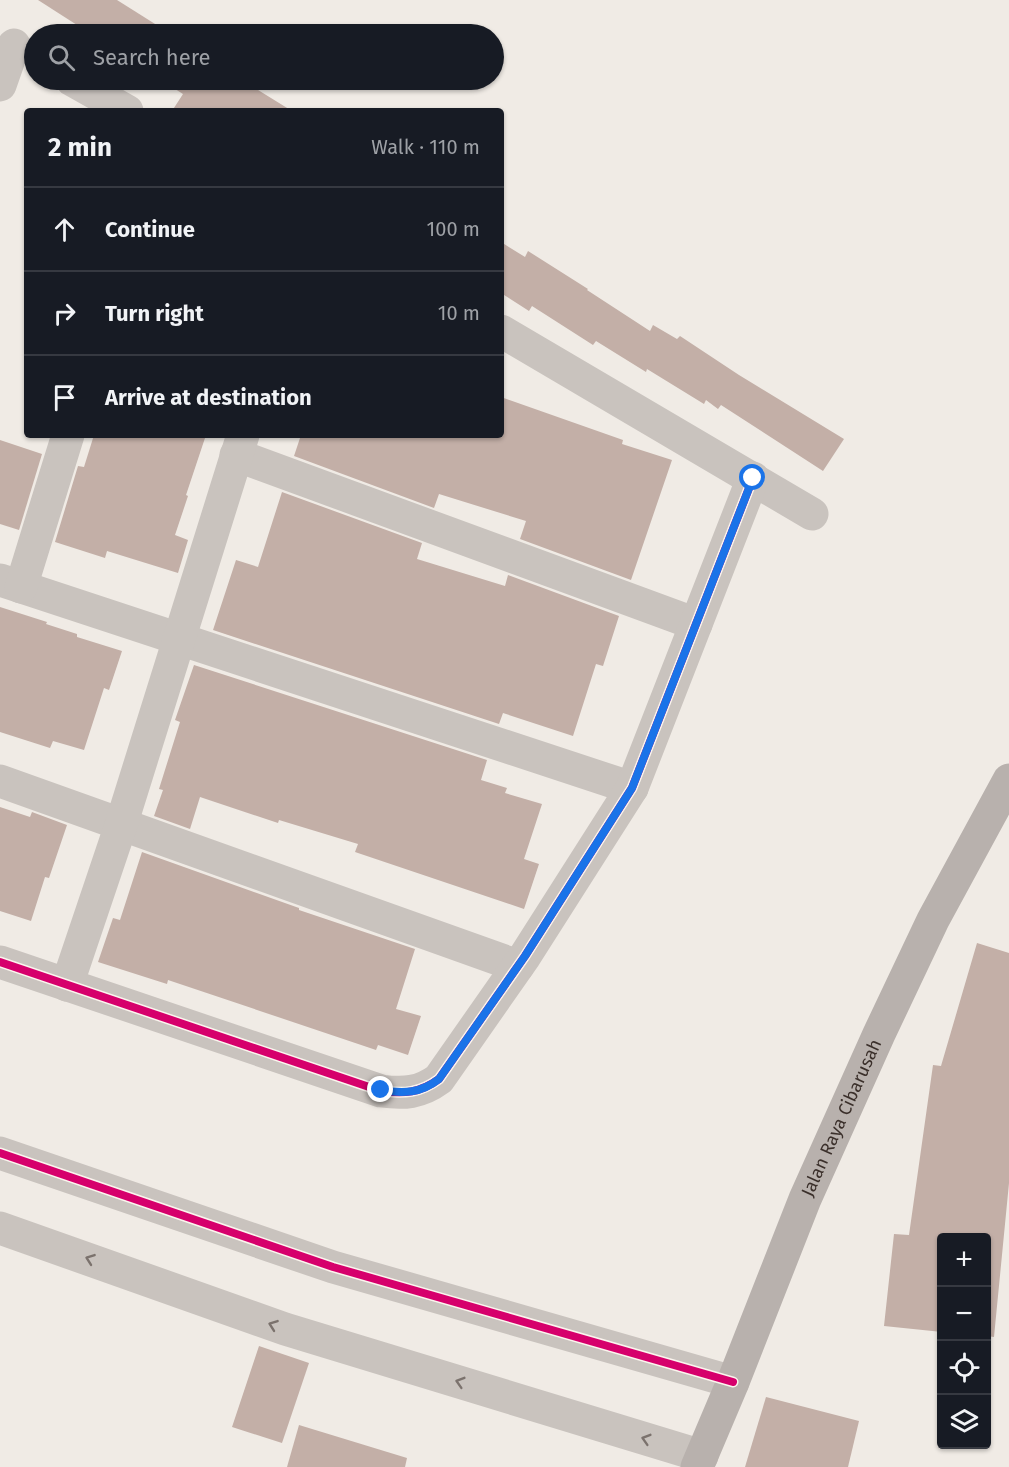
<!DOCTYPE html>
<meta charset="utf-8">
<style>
:root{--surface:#171b24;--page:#20242c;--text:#f1f3f6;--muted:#9ea1a6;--line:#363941}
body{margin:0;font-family:"Fira Sans",sans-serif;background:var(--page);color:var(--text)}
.controls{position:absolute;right:18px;bottom:18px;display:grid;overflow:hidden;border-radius:6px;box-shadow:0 2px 4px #0004}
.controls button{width:54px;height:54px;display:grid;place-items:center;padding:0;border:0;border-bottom:2px solid var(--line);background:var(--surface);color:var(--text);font:30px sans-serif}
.stop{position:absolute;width:18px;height:18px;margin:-14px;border:4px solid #1a73e8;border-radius:50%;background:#fff}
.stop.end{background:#1a73e8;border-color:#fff;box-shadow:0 2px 6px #0008}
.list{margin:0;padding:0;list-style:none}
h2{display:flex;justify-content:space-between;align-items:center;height:78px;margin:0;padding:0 24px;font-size:26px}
h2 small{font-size:20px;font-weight:400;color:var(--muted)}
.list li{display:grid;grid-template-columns:39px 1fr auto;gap:18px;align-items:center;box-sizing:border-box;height:84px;padding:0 24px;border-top:2px solid var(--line)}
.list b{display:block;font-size:22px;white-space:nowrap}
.list em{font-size:20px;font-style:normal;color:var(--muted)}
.icon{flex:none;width:33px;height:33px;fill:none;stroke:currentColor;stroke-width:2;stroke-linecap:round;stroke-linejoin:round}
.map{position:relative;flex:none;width:1009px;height:1467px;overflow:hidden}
.search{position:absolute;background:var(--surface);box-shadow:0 2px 4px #0004;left:24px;top:24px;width:480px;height:66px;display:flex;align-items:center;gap:15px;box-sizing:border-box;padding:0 21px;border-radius:33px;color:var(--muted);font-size:22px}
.panel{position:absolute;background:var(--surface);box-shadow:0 2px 4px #0004;left:24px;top:108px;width:480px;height:330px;border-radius:6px}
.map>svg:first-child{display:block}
.building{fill:#c3afa7}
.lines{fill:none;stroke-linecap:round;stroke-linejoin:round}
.minor{stroke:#c9c3be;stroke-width:33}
.primary{stroke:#b8b1ad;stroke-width:33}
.cycleway-casing{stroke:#fbf5ee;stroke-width:11}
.cycleway{stroke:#d6006c;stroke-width:8}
.oneway{stroke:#7b726d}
.route{stroke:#1a73e8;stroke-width:8}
.labels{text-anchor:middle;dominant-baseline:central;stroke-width:4.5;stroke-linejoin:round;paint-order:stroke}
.street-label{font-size:18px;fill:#3b302b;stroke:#fbf5ee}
</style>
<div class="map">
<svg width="1009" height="1467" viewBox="0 0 1009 1467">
<rect width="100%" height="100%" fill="#f0ebe5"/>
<!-- building -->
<g class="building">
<polygon points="38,0 117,0 171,34 91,34"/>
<polygon points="161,80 242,80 292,111 172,111 183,94"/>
<polygon points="501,242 525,257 528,251 588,289 587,290 650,331 653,325 677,339 680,336 739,375 844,439 823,471 721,405 718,409 706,400 704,404 647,369 646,372 596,341 593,345 532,306 529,311 501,293"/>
<polygon points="501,397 623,440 622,444 672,460 631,580 520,539 526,521 439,494 434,508 294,456 301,435 501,435"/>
<polygon points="94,435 206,435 186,495 188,496 175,535 188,540 178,573 107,551 105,558 55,542 78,466 84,467"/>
<polygon points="0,440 42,454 19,530 0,524"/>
<polygon points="282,492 422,543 417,559 505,586 508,575 619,616 603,666 596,664 573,736 503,713 499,724 213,630 236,560 258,567"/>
<polygon points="0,607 47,622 46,624 77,634 77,637 122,651 109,690 104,688 84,750 53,741 50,748 0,732"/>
<polygon points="194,665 487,760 481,780 507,788 505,793 542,804 524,859 539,864 524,909 355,852 358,844 279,820 278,823 200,797 190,829 154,816 163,790 159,789 180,722 175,720"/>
<polygon points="0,807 30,817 32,812 67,825 49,878 45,877 31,921 0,911"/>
<polygon points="142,852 299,908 299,910 415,949 396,1009 421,1016 408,1055 378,1045 376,1050 168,980 167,984 98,962 113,918 120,920"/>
<polygon points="977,943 1009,953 1009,1183 994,1337 987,1336 987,1238 942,1238 942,1332 884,1326 894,1234 909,1235 933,1065 941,1066"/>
<polygon points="259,1346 309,1363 282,1443 232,1427"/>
<polygon points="766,1397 859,1421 848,1467 745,1467"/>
<polygon points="299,1425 407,1458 405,1467 287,1467"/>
</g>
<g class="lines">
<!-- minor -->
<g class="minor">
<polyline points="72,80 127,111"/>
<polyline points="0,85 14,45"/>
<polyline points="501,331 812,514"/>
<polyline points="236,455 696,624"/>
<polyline points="0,580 632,788"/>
<polyline points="21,587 68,435"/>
<polyline points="0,781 518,966"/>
<path d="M0,962l381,129c23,3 39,2 58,-12l86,-123 107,-168 121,-310"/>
<polyline points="67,985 121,825 243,435"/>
<polyline points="0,1153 333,1267 733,1382"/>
<polyline points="0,1228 285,1329 702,1456"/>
</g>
<!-- primary -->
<path class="primary" id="s1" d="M697,1467l36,-85 72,-183 74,-165 54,-114 76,-140"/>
<defs>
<g id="cycleway">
<path d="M0,962l381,129c23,3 39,2 58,-12l86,-123 107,-168 121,-310"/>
<polyline points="0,1153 333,1267 733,1382"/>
</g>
</defs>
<!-- cycleway casing -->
<use href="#cycleway" class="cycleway-casing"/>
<!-- cycleway -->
<use href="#cycleway" class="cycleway"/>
</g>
<!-- one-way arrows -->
<defs><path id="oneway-chevron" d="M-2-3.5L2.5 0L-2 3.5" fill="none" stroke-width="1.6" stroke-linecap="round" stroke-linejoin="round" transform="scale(1.5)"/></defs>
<g class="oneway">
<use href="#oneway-chevron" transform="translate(90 1259) rotate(-160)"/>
<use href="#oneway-chevron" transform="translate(273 1325) rotate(-160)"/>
<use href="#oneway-chevron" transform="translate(460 1382) rotate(-163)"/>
<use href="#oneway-chevron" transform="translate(646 1439) rotate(-163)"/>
</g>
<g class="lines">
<!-- route -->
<path class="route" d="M381,1090c23,4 40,3 58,-11l86,-123 107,-168 121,-310"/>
</g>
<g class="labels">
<!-- street labels -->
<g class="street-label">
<text stroke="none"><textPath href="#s1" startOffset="378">Jalan Raya Cibarusah</textPath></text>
</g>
</g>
</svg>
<div class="controls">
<button>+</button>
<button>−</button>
<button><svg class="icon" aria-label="locate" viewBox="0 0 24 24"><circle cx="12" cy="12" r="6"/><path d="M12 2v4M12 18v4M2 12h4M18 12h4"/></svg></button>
<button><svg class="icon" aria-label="layers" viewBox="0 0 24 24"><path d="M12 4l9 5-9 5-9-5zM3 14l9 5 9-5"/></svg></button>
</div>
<div class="stop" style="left:753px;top:478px"></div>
<div class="stop end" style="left:381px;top:1090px"></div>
<div class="search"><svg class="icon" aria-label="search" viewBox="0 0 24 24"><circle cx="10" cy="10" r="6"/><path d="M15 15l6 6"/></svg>Search here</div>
<section class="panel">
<h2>2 min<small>Walk · 110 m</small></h2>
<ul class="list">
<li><svg class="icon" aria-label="ahead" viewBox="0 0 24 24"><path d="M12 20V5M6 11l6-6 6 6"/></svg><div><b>Continue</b></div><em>100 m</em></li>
<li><svg class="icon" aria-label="right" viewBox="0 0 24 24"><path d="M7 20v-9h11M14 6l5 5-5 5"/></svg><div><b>Turn right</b></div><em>10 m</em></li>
<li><svg class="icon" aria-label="arrive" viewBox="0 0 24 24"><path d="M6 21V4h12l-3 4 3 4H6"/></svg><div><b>Arrive at destination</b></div></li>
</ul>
</section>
</div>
